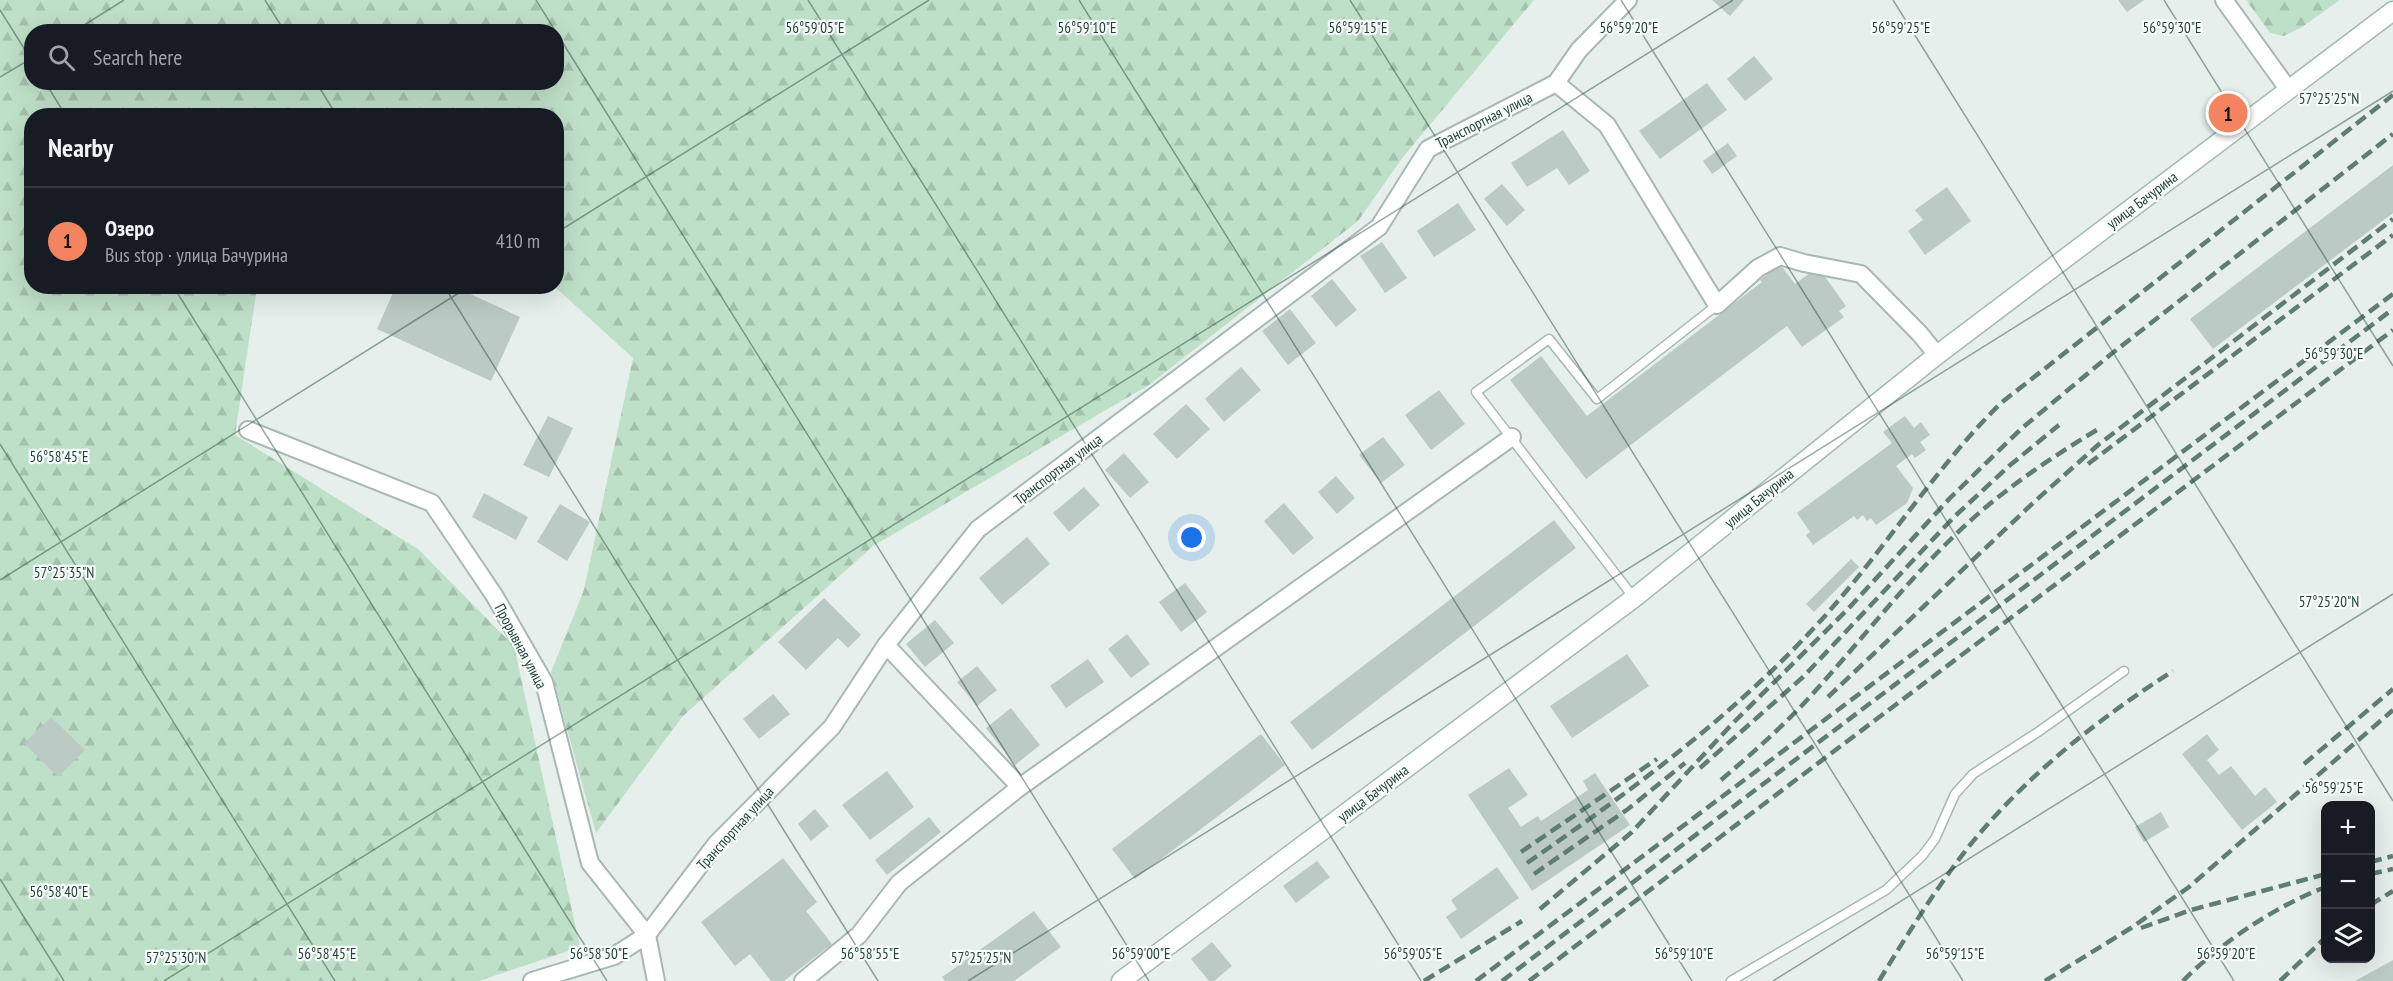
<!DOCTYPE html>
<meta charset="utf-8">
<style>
:root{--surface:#171b24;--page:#20242c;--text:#f1f3f6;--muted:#9ea1a6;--line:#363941;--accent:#f4845f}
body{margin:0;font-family:"PT Sans Narrow",sans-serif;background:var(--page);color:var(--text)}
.controls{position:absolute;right:18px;bottom:18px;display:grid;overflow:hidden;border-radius:12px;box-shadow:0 6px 24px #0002}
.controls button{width:54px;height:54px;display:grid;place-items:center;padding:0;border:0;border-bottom:2px solid var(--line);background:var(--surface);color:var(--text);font:30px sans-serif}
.you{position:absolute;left:1192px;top:538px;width:21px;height:21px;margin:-15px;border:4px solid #fff;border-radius:50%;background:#1a73e8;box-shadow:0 0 0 9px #1a73e833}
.badge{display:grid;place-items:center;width:39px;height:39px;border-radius:50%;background:var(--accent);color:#111;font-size:20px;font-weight:700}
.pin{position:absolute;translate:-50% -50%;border:3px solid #fff;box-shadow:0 2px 6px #0006}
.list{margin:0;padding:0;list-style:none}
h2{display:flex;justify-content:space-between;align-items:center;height:78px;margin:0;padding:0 24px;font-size:26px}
h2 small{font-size:20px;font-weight:400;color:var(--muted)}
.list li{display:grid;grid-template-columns:39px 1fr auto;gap:18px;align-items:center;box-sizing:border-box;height:108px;padding:0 24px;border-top:2px solid var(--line)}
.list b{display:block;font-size:22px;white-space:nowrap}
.list p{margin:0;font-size:20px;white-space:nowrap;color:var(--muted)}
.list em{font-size:20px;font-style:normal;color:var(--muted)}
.icon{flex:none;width:33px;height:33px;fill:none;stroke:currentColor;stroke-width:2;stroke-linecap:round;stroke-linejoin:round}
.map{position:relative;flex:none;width:2393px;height:981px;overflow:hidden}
.search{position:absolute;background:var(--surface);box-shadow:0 6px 24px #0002;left:24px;top:24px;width:540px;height:66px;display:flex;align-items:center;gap:15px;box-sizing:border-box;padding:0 21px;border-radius:24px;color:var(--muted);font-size:22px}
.panel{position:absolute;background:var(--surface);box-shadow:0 6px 24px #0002;left:24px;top:108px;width:540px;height:186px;border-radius:24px}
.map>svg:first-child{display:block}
.forest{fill:url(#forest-firs);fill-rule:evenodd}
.building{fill:#bbcac4}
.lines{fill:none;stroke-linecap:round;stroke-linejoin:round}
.lane-casing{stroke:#a8b8b2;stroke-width:11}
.street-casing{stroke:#a8b8b2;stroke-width:20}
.secondary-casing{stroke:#a4bbb3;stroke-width:21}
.lane{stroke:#fff;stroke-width:8}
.street{stroke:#fff;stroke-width:16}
.secondary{stroke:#fff;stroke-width:18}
.rail{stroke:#5f7d75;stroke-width:4.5;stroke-dasharray:12 6;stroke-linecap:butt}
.ticks{fill:none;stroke:#24423a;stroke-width:1.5;stroke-opacity:0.45}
.labels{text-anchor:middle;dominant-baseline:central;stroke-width:4.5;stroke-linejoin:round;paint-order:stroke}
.street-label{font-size:15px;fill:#24423a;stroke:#f7fbf9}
.ticks-label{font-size:15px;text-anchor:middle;fill:#24423a;stroke:#f7fbf9;stroke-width:4.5;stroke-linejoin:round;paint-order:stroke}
</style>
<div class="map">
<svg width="2393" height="981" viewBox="0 0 2393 981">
<defs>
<pattern id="forest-firs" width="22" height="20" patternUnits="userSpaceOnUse" patternTransform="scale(1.5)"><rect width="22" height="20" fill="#bfe0c8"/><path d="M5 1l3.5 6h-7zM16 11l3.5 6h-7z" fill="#a4c1ad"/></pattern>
</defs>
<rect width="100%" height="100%" fill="#e6efeb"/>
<!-- forest -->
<g class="forest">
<path d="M0,0h1534l-131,157 -45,64 -209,164 -276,161 -191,171 -86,116 -45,-161 33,-82 49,-232 -78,-71 1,-171h-524v170l225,1 -22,148 183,114 96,97 66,301 -101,34h-479zM32,32h524v50h-524z"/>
<polygon points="2246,0 2340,0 2302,27 2284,36 2270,33"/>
</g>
<!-- building -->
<g class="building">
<polygon points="1712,0 1744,0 1730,16"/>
<polygon points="2118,0 2144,0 2127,12"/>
<polygon points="1754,56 1773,79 1745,101 1727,79"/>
<polygon points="1707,83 1727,110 1660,159 1639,131"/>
<polygon points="1563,130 1590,171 1569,185 1557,168 1527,187 1511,163"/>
<polygon points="1728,143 1737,156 1712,174 1703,161"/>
<polygon points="2393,165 2393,213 2213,349 2190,319"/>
<polygon points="1502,184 1525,210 1507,226 1484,199"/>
<polygon points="1947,187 1971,221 1925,255 1908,231 1923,220 1915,210"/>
<polygon points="1458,203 1476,230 1434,257 1417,231"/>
<polygon points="1382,242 1407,278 1385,293 1360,256"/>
<polygon points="1780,264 1795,284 1818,267 1846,306 1839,311 1844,317 1802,347 1787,326 1586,479 1510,380 1541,356 1587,416 1762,282 1760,280"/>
<polygon points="1332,279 1357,310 1336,327 1311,296"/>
<polygon points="396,286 453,286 520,317 491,381 377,329"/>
<polygon points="1290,309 1316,343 1288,365 1262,331"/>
<polygon points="1241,367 1261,390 1224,422 1205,399"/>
<polygon points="1439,390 1465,424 1431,450 1405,415"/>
<polygon points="1186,404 1210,429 1177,459 1153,434"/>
<polygon points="548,416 573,428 549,477 523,465"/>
<polygon points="1905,416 1914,428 1921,422 1930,435 1920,442 1926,450 1915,458 1912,454 1896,466 1913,488 1907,503 1876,525 1871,518 1867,521 1863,515 1857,520 1854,516 1813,545 1806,535 1810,532 1797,513 1892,443 1883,432"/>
<polygon points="1383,437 1405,465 1381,483 1359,455"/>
<polygon points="1124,453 1149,482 1130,498 1105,470"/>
<polygon points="1336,476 1355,498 1337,514 1318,492"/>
<polygon points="1084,487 1100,505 1069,532 1053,513"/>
<polygon points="484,493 528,517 516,540 472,517"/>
<polygon points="1284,503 1314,538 1293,555 1264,521"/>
<polygon points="560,504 590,522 567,561 537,542"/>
<polygon points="1554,520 1576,548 1312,750 1290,722"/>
<polygon points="1027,537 1050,564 1002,605 979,578"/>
<polygon points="1851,559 1859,567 1814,612 1806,604"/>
<polygon points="1185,583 1207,612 1181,632 1159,602"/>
<polygon points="824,598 861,635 848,648 838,638 806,670 778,642"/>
<polygon points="935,620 954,643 925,667 906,644"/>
<polygon points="1127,634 1150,664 1131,678 1108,649"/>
<polygon points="1627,654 1649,686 1572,738 1550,706"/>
<polygon points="1088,659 1104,682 1066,708 1050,686"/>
<polygon points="977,666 997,690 977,706 957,682"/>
<polygon points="773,694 790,714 759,739 743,719"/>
<polygon points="1011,708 1040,745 1015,765 986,728"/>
<polygon points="51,717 85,750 58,777 24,743"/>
<polygon points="1261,734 1285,765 1135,879 1112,849"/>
<polygon points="2207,734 2219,750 2207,760 2219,775 2231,766 2255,796 2265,787 2277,802 2242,830 2182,754"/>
<polygon points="1509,768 1528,795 1508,808 1521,827 1538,816 1541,821 1588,790 1583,781 1595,773 1630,825 1532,891 1468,795"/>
<polygon points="887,771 914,807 870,840 842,805"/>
<polygon points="815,809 829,826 811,841 798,824"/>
<polygon points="2161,812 2169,827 2144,842 2135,827"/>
<polygon points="929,817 941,832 887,875 875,860"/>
<polygon points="783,858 817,902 806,911 832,944 784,981 771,981 750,954 735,966 701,922"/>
<polygon points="1317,861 1330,877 1296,903 1283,886"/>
<polygon points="1497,867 1519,898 1461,939 1446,917 1457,909 1451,900"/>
<polygon points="1034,911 1061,947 1014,981 945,981 942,977"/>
<polygon points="1212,942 1232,966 1214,981 1209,981 1191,959"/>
<polygon points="2393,960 2393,981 2355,981"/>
</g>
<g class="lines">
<defs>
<g id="lane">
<polyline points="1634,598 1476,392 1549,339 1597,399 1717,305"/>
<polyline points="1731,981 1886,890 1922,856 1935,839 1955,794 1973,774 2038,732 2124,671"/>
</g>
<g id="street">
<polyline points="2224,0 2288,89"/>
<polyline points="1556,83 1607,125 1717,305 1758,268 1780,256 1804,263 1861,274 1920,334 1937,355"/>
<polyline points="248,430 432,503 494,595 544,682 590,863 647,935 656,981"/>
<polyline points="886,645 1020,787"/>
<polyline points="532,981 614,956 647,935 716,844 832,727 886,645 978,529 1379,227 1428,149 1556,83 1579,50 1628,0"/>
<polyline points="803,981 859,935 899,883 1020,787 1512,437"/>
</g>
<polyline id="secondary" points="1121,981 1634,598 1937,355 2393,11"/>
</defs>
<!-- lane casing -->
<use href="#lane" class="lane-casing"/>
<!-- street casing -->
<use href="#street" class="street-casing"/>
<!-- secondary casing -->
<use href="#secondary" class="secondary-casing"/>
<!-- lane -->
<use href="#lane" class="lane"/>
<!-- street -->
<use href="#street" class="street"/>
<!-- secondary -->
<use href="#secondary" class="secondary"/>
<!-- rail -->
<g class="rail">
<polyline points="2088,464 2393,235"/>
<polyline points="1828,697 2033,503 2098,445 2393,219"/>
<polyline points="2304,764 2393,689"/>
<polyline points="1700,768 1803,677 1954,517 2009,466 2059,425"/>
<path d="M1721,780c34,-29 67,-58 96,-91 45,-50 86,-103 134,-150 44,-44 96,-79 149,-111"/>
<polyline points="1521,852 1657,759"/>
<polyline points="2370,862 2393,856"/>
<path d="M1527,863c101,-70 201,-143 285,-233 68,-72 119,-158 189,-227l392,-308"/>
<polyline points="1534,874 1628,809 1685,763"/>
<polyline points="2370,874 2393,869"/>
<polyline points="2370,905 2393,891"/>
<polyline points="1540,909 1632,832 1733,723 1848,609 1950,498 2021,429 2110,355 2393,134"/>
<polyline points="2141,928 2191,910 2326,874"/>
<polyline points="1424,981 1522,921"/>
<polyline points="1476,981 2393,294"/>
<polyline points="1502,981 2393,309"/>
<polyline points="1529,981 2393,330"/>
<path d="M1879,981c28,-46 57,-93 91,-136 57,-70 128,-126 203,-174"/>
<polyline points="2045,981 2131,928 2189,887 2393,710"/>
<path d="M2183,981c36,-37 94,-76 143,-94"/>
<polyline points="2280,981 2326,937"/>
</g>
</g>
<!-- ticks -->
<path class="ticks" d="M265,0l20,32M536,0l20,32M808,0l613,981M1079,0l613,981M1350,0l613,981M1621,0l613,981M1893,0l500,801M2164,0l229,366M0,10l32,51M73,32l51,-32M556,32l593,949M0,77l32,-19M45,82l21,34M316,82l21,34M556,233l373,-233M173,286l434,695M444,286l434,695M0,444l335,537M0,580l470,-294M0,879l64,102M164,981l1569,-981M968,981l1425,-890M1773,981l620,-387"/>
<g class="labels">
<!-- street labels -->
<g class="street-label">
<text transform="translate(1484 120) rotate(-27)">Транспортная улица</text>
<text transform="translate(2142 200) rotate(-37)">улица Бачурина</text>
<text transform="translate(1058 469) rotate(-37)">Транспортная улица</text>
<text transform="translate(1759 498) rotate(-39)">улица Бачурина</text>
<text transform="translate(521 646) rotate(62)">Прорывная улица</text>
<text transform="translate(1373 793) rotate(-37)">улица Бачурина</text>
<text transform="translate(735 828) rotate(-48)">Транспортная улица</text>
</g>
</g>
<g class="ticks-label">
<text x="815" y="33">56°59'05"E</text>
<text x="1358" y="33">56°59'15"E</text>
<text x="1629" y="33">56°59'20"E</text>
<text x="1087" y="33">56°59'10"E</text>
<text x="1901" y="33">56°59'25"E</text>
<text x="2172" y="33">56°59'30"E</text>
<text x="2329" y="104">57°25'25"N</text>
<text x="2334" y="359">56°59'30"E</text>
<text x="59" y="462">56°58'45"E</text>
<text x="64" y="578">57°25'35"N</text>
<text x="2329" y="607">57°25'20"N</text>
<text x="2334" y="793">56°59'25"E</text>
<text x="59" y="897">56°58'40"E</text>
<text x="327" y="959">56°58'45"E</text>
<text x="599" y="959">56°58'50"E</text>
<text x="870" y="959">56°58'55"E</text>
<text x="1141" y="959">56°59'00"E</text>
<text x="1413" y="959">56°59'05"E</text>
<text x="1684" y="959">56°59'10"E</text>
<text x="1955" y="959">56°59'15"E</text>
<text x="2226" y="959">56°59'20"E</text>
<text x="176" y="963">57°25'30"N</text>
<text x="981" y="963">57°25'25"N</text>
</g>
</svg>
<div class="controls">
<button>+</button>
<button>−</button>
<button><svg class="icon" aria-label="layers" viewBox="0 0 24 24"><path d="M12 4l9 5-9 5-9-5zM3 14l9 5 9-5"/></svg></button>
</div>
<div class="you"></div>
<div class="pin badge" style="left:2228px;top:113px">1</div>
<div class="search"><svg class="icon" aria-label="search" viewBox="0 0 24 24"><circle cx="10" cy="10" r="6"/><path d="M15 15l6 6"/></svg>Search here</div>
<section class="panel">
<h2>Nearby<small></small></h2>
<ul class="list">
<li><span class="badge">1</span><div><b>Озеро</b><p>Bus stop · улица Бачурина</p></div><em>410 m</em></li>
</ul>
</section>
</div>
